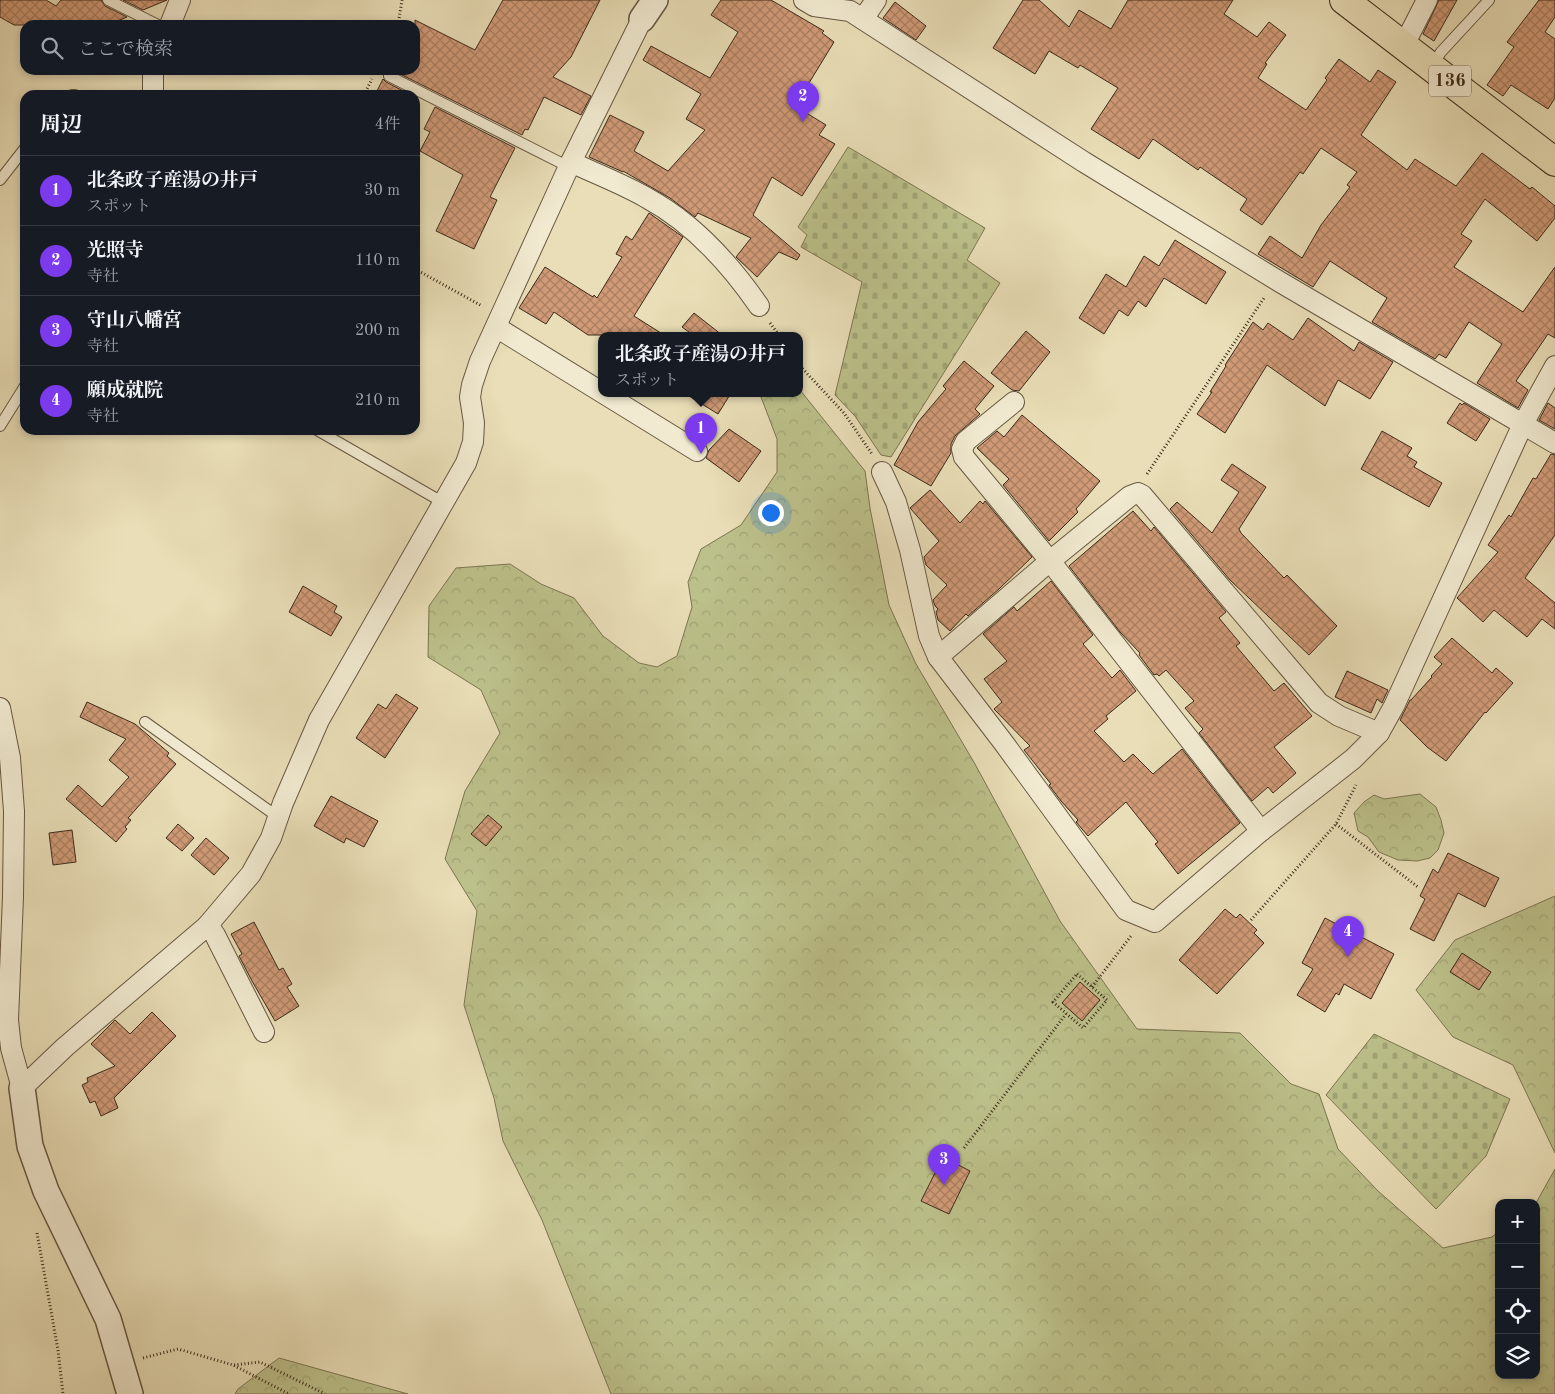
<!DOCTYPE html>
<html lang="ja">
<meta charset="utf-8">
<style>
:root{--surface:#171b24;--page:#242831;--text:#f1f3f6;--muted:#9ea1a6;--line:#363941;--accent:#7c3aed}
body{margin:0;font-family:"Old Standard TT","Noto Serif JP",serif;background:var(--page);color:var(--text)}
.controls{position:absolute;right:15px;bottom:15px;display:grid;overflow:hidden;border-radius:10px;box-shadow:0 2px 8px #0003}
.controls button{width:45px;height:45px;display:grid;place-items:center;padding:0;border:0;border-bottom:1px solid var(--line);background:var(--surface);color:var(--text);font:25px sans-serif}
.you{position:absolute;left:770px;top:512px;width:18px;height:18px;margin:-12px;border:4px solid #fff;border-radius:50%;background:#1a73e8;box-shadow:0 0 0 8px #1a73e833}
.badge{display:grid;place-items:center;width:32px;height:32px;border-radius:50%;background:var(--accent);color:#fff;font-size:16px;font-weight:700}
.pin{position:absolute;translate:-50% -41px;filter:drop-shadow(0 1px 2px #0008)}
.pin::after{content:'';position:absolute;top:26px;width:18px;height:15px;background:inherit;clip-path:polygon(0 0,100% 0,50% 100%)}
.popup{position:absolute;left:598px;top:332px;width:205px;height:65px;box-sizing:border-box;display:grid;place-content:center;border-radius:10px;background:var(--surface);filter:drop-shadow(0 1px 4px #0005);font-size:16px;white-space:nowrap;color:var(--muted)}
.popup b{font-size:19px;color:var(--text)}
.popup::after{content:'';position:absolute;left:50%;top:100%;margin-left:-10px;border:10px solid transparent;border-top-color:var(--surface)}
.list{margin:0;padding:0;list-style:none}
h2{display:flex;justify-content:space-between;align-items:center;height:65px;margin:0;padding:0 20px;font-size:21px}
h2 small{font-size:16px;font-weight:400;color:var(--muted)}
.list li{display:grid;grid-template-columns:32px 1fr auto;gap:15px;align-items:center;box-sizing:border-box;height:70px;padding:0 20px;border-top:1px solid var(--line)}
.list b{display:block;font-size:19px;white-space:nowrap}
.list p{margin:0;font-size:16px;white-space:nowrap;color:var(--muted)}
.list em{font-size:16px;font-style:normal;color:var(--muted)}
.icon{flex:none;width:28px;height:28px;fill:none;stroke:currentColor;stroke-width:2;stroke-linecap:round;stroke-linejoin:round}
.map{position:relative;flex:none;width:1555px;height:1394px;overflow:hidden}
.search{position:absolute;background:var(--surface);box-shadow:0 2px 8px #0003;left:20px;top:20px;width:400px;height:55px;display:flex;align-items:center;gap:12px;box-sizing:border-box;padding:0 18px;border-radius:15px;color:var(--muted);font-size:19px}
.panel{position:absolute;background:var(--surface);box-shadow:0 2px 8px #0003;left:20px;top:90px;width:400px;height:345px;border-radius:15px}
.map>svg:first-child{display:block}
.forest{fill:url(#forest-crowns);stroke:#7c7552}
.cemetery{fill:url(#cemetery-stones);stroke:#7c7552}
.building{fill:url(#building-cross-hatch);stroke:#3c2a1b}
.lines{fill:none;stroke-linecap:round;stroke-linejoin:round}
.service-casing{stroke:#675742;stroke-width:12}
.minor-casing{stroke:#675742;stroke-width:22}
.tertiary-casing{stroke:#675742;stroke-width:28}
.trunk-casing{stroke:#3c2a1b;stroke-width:30}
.path{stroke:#3c2a1b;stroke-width:3;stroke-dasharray:1 2.5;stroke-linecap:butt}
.service{stroke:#f1ead0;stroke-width:10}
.minor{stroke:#f1ead0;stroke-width:20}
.tertiary{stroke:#f1ead0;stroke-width:25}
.trunk{stroke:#e9deb7;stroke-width:28}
.labels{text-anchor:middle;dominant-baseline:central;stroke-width:4;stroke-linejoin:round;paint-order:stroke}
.shield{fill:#f1ead0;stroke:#726451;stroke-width:1}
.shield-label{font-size:18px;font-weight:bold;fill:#3c2a1b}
</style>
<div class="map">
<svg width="1555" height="1394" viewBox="0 0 1555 1394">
<defs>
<pattern id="forest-crowns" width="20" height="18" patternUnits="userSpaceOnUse" patternTransform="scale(1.25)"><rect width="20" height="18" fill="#bcc08a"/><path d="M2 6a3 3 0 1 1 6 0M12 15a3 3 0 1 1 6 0" fill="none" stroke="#a2a576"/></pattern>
<pattern id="cemetery-stones" width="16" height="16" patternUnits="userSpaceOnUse" patternTransform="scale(1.25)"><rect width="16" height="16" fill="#bcc08a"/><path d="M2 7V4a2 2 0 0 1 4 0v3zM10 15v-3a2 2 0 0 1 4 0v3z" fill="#a2a576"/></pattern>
<pattern id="building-cross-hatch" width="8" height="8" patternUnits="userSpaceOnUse" patternTransform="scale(1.25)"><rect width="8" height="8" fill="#d09a77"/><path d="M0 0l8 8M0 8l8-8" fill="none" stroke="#aa7e61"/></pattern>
</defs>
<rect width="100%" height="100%" fill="#e9deb7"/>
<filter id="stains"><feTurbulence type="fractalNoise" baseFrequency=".004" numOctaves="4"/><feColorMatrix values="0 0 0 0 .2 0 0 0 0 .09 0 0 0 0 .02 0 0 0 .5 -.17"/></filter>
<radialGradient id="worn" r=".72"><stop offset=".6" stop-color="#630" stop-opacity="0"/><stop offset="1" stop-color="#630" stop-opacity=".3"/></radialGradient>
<!-- forest -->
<g class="forest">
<polygon points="800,390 865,471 870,508 889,605 916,664 975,764 1060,921 1137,1029 1240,1033 1291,1084 1319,1094 1338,1149 1378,1191 1443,1248 1492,1237 1499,1231 1499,1375 1536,1375 1536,1203 1555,1169 1555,1394 611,1394 542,1220 503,1141 494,1098 464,1005 477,911 445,859 465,791 500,733 481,690 428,657 429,606 456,568 510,564 541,584 574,598 603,636 639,663 657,667 677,656 692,607 688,582 701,549 741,525 777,472 777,439 761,397 762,393 800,393"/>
<polygon points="1420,794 1436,807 1441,820 1444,833 1438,850 1430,858 1417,861 1398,860 1379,852 1368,837 1358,831 1354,813 1364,802 1374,795 1384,799"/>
<polygon points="1555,896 1555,1153 1513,1065 1453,1037 1416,990 1455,940"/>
<polygon points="279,1358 408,1394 235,1394 238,1389"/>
</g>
<!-- cemetery -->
<g class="cemetery">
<polygon points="848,147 985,228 967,260 1000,283 891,457 881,455 855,416 835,395 862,282 801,247 807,235 798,227"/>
<polygon points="1374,1034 1510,1099 1486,1156 1436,1209 1326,1095"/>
</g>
<!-- building -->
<g class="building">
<polygon points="0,0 46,0 56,6 61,0 101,0 105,6 127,17 108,25 14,25 0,17"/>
<polygon points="123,0 167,0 143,10"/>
<polygon points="503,0 600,0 571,57 553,77 591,96 581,115 544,97 528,130 525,129 522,135 392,70 415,70 415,20 475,50"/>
<polygon points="721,0 771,0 824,31 822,33 834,42 795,106 826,125 819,135 835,144 802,196 772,177 753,215 800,255 797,260 779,252 757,277 736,257 751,238 698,213 695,217 670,198 623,171 623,172 589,157 610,115 644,132 634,151 668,171 705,130 686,119 701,94 643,60 651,46 710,78 738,32 711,15"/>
<polygon points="1023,0 1039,0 1069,27 1079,10 1111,29 1128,0 1233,0 1224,14 1257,37 1269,22 1286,35 1265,63 1267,64 1258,78 1306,110 1327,80 1325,78 1339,59 1370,82 1378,70 1396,82 1361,135 1407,170 1415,159 1456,186 1482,153 1530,189 1532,187 1555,206 1555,218 1537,241 1485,199 1461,234 1472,241 1454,267 1523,312 1555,267 1555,338 1548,334 1516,381 1528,390 1518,408 1477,383 1502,344 1469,322 1446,358 1439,354 1435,359 1372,322 1387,298 1330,261 1313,287 1258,254 1270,236 1302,258 1321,225 1350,187 1347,185 1357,172 1321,148 1303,174 1300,172 1262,225 1240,210 1247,199 1200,167 1198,170 1153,139 1139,159 1091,129 1118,88 1080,65 1078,68 1049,51 1035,74 993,48"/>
<polygon points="1439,0 1457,0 1434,41 1423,34"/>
<polygon points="1539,0 1555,0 1555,17 1545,32 1555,39 1555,98 1548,109 1511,85 1503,96 1487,85 1514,47 1507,42"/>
<polygon points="895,2 926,26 916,40 883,18"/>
<polygon points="383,79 386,82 411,95 375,95"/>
<polygon points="435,107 515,148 490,197 497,200 474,249 436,231 463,175 420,151 430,132 424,129"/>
<polygon points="649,213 683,237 634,316 664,335 588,335 554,312 546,324 519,308 545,267 593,297 594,295 597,298 622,257 616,254 626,236 632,240"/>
<polygon points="1175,240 1226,272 1206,304 1164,278 1146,307 1138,301 1128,316 1119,310 1104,334 1079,318 1106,274 1126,287 1144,256 1159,266"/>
<polygon points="694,313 722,335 693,335 682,327"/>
<polygon points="1308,318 1354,351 1359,342 1393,362 1370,399 1338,380 1325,406 1267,365 1225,433 1197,414 1212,392 1210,392 1226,366 1225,365 1253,322 1263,330 1268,323 1293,340"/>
<polygon points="1026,331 1050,352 1019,391 1012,390 991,373"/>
<polygon points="964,361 994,386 975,409 980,414 955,436 951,444 951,453 931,486 894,465 918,422 946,389 943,386"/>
<polygon points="684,393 731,393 718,414"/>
<polygon points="1460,403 1462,405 1464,403 1490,419 1476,441 1447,423"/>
<polygon points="1548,403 1555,408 1555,429 1539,420"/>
<polygon points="1022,415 1100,481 1076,509 1078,512 1049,541 1003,485 1009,479 977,448 997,431 1004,437"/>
<polygon points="729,429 761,451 739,482 706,458 709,450"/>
<polygon points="1382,431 1412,448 1407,456 1417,462 1414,467 1442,483 1429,507 1361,469"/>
<polygon points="1551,454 1555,455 1555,535 1525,578 1555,603 1555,629 1542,619 1527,637 1494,610 1483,622 1457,598 1498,552 1488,545 1509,515 1511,517 1533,478 1536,479"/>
<polygon points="1232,464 1266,487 1239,529 1241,533 1284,578 1287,575 1337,626 1309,655 1230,580 1170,509 1177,502 1212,533 1239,492 1221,480"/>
<polygon points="930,490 960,523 980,501 983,504 985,501 1032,557 999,589 968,616 966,614 950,631 938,620 936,612 938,609 935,606 933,600 947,585 926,565 924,557 939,541 910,508"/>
<polygon points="1133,511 1151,531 1154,527 1226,612 1219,618 1240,643 1236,646 1274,691 1284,683 1312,716 1274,747 1296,773 1273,793 1268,787 1252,801 1199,733 1203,729 1185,708 1194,701 1166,670 1159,676 1157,674 1154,675 1139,655 1140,653 1120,632 1069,566"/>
<polygon points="1051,581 1093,635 1083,644 1112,678 1120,670 1136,691 1106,716 1108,719 1094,731 1124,762 1133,754 1153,774 1182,749 1240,823 1178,874 1155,844 1158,842 1126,802 1088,836 1076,822 1078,820 1061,801 1049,785 1051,784 1024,750 1030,746 994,709 1002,702 984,679 1007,661 983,634 1014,607 1017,611"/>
<polygon points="303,586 337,606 334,612 342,617 331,636 289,612"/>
<polygon points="1452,638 1492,673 1496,668 1513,683 1486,713 1485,712 1446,761 1427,747 1400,720 1410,700 1411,700 1432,677 1431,676 1442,664 1434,657"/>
<polygon points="1347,671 1388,690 1382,703 1377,699 1371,713 1335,697"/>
<polygon points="396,694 418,708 385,758 356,738 378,704 386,709"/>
<polygon points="87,702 135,724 169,753 167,756 176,764 128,818 131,820 125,827 127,829 116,842 66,799 78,785 102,807 129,777 109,760 126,739 80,717"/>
<polygon points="331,796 378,821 364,847 346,838 344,843 314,826"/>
<polygon points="488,815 502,827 486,846 471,834"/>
<polygon points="178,824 194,838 182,851 166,838"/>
<polygon points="72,830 76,862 53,865 49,833"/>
<polygon points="206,838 229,858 214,875 191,855"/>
<polygon points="1448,853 1499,878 1485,907 1458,893 1434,941 1410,929 1425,899 1420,896 1433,869 1438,873"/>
<polygon points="1225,909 1236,918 1240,914 1257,930 1254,933 1264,943 1217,994 1179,960"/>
<polygon points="1325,918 1394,954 1371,999 1344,984 1339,995 1336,993 1325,1012 1297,995 1313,969 1302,963"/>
<polygon points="254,922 279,970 283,968 292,984 287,987 299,1006 275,1021 252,981 239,956 242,954 231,934"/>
<polygon points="1462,953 1491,972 1479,990 1450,972"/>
<polygon points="1080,982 1100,1000 1082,1021 1062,1003"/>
<polygon points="152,1012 176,1036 114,1098 118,1108 101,1116 95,1101 90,1103 82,1085 88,1082 87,1078 115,1066 91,1044 115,1020 130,1034"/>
<polygon points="943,1157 970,1171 949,1214 921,1201"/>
</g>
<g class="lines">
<defs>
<g id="service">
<polyline points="108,0 158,25"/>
<polyline points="1432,66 1441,52 1489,0"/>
<polyline points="389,76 569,167"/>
<polyline points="72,95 75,95"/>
<polyline points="0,180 25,148"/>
<polyline points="0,426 25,386"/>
<polyline points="317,430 444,503"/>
<polyline points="145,722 278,817"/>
</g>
<g id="minor">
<polyline points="804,0 814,6 850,11 1084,162 1280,282 1555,443"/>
<polyline points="863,19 876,0"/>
<polyline points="170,25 180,0"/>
<polyline points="1404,45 1427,0"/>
<polyline points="153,95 153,70"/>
<path d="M571,162c25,12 52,22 76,36 46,25 83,66 112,108"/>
<polyline points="496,327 697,451"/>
<polyline points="1014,402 966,441 962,449 964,457 1050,561 1261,831"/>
<polyline points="882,472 896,502 910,550 929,636 938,657 1003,742 1126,910 1155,922 1261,831 1353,759 1379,733 1394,706 1523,424 1555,366"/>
<polyline points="938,657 1050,561 1130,496 1138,493 1142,495 1319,703 1339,716 1379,733"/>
<polyline points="0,708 10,758 14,811 13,897 8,1020 11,1048 22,1088 65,1047 207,926 251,874 271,838 283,803 319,720 466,463 473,442 474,423 470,397 472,385 480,361 571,162 642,19"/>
<polyline points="208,925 215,935 264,1032"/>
</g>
<g id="tertiary">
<polyline points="642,19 655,0"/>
<polyline points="22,1088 30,1146 46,1191 108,1319 130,1394"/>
</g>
<polyline id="trunk" points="1344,0 1555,162"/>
</defs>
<!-- service casing -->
<use href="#service" class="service-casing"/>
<!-- minor casing -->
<use href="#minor" class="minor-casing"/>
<!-- tertiary casing -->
<use href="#tertiary" class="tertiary-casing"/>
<!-- trunk casing -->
<use href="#trunk" class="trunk-casing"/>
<!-- path -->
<g class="path">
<polyline points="398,25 402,0"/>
<polyline points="364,95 372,79"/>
<polyline points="415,269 482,306"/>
<polyline points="770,323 779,335"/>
<polyline points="800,366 844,413 872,454"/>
<polyline points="1147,474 1264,298"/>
<polyline points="1336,824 1418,887"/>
<polyline points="1251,920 1336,824 1356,785"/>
<polygon points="1077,974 1107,1000 1083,1028 1053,1002"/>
<polyline points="1092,987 1131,936"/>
<polyline points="964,1148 1066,1014"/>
<polyline points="37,1233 58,1350 63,1394"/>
<polyline points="143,1358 178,1349 233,1365 289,1394"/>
<polyline points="234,1365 260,1362 325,1394"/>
</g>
<!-- service -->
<use href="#service" class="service"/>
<!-- minor -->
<use href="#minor" class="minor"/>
<!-- tertiary -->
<use href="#tertiary" class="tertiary"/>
<!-- trunk -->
<use href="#trunk" class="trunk"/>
</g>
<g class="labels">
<!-- shield labels -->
<rect class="shield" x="1429" y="65.5" width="42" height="31" rx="4"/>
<g class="shield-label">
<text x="1450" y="81">136</text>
</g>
</g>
<rect width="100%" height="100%" filter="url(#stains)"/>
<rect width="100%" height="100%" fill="url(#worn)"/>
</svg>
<div class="controls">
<button>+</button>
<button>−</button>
<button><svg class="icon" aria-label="locate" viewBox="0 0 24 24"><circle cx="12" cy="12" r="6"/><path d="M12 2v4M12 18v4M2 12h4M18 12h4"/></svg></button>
<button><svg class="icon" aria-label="layers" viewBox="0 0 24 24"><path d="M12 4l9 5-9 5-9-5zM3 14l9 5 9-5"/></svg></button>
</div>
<div class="you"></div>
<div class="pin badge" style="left:701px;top:454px">1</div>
<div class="popup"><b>北条政子産湯の井戸</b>スポット</div>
<div class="pin badge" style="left:803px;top:122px">2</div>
<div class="pin badge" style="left:944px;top:1185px">3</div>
<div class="pin badge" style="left:1348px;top:957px">4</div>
<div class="search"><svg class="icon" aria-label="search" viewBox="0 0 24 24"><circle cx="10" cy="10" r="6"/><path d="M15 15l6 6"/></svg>ここで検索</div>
<section class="panel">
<h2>周辺<small>4件</small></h2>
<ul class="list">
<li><span class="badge">1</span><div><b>北条政子産湯の井戸</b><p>スポット</p></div><em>30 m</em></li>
<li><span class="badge">2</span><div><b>光照寺</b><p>寺社</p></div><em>110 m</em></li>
<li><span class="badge">3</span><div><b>守山八幡宮</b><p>寺社</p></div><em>200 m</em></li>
<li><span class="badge">4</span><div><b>願成就院</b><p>寺社</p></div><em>210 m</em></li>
</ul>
</section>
</div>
